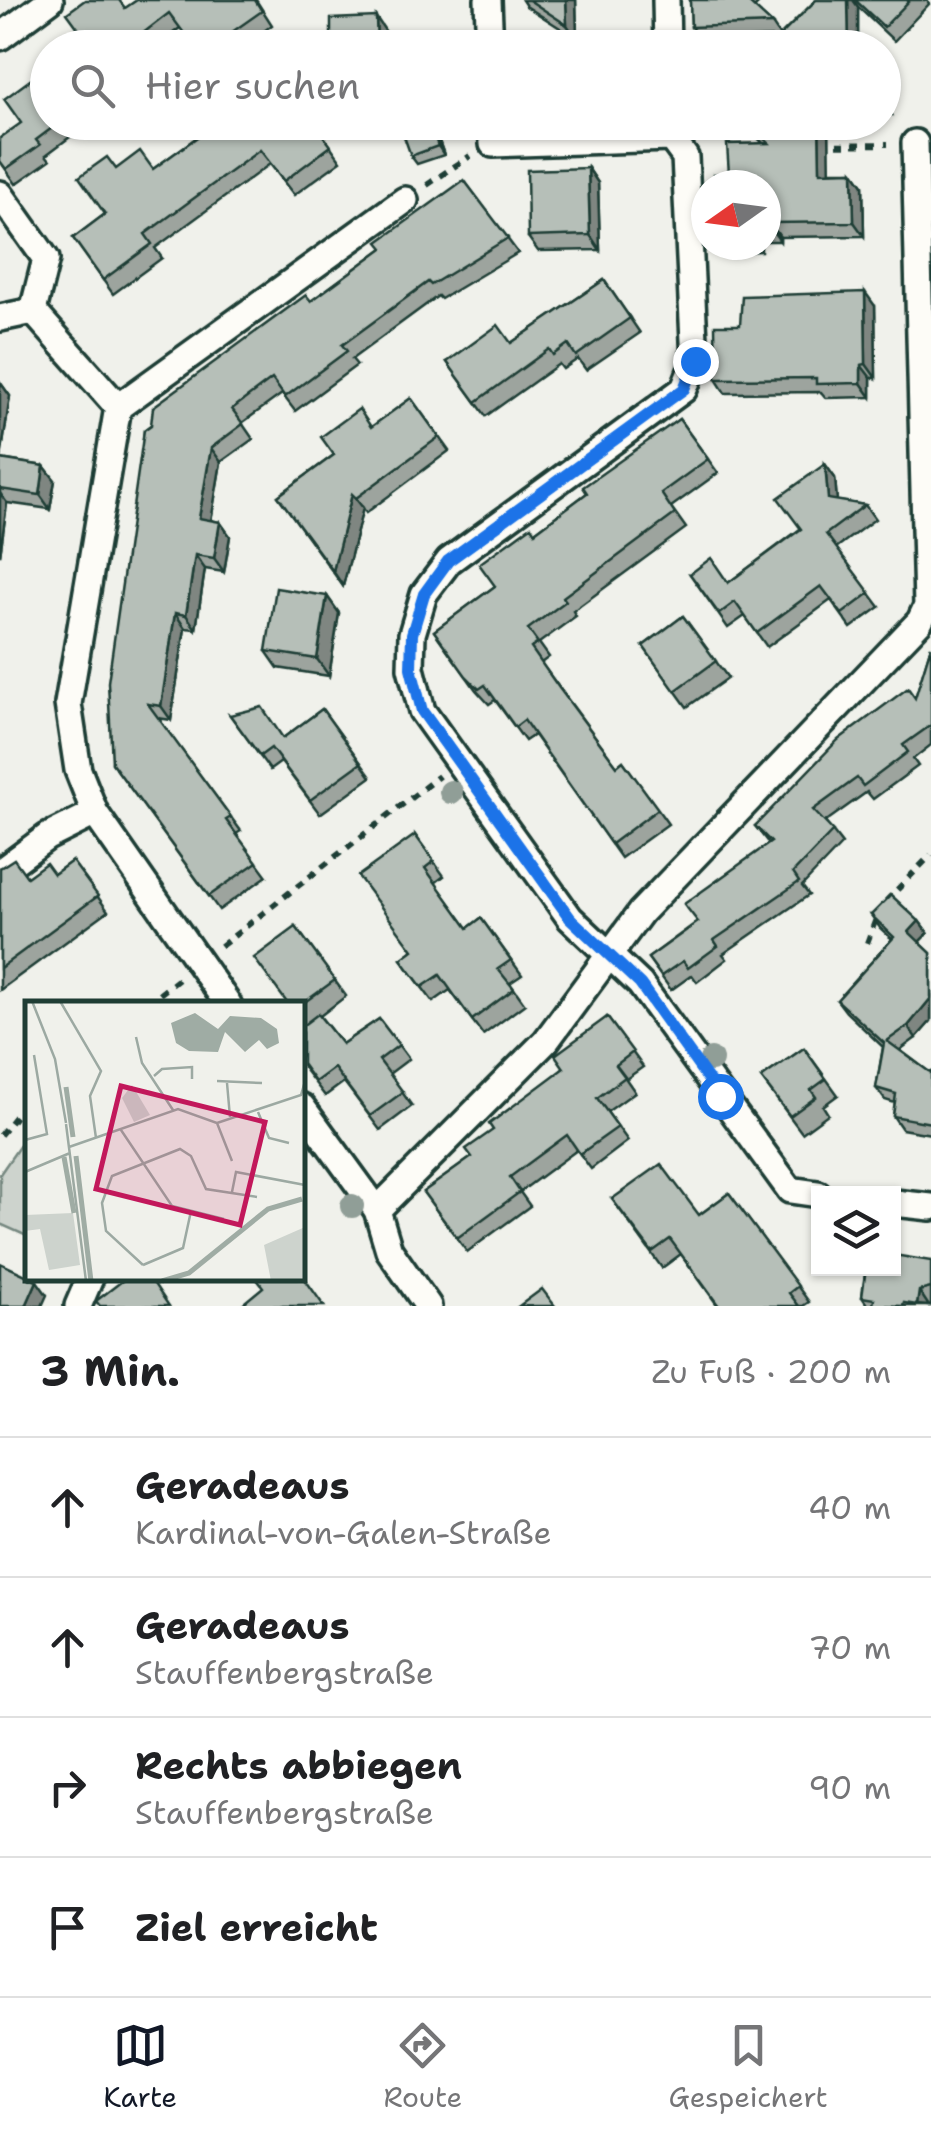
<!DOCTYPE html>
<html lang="de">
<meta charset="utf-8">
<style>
:root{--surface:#fff;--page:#f2f2f2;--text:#202124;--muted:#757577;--line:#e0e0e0;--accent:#111827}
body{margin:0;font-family:"Shantell Sans",sans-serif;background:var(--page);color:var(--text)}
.controls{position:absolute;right:30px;bottom:30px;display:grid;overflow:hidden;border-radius:0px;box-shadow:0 2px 8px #0004}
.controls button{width:90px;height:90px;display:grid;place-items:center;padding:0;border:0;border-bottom:2px solid var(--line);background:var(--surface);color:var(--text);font:50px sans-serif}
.compass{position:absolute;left:691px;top:170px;width:90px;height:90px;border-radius:50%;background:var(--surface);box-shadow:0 2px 8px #0004;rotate:256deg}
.stop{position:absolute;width:30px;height:30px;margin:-22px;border:8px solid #1a73e8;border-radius:50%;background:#fff}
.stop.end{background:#1a73e8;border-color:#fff;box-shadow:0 2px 10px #0008}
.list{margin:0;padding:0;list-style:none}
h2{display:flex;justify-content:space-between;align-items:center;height:130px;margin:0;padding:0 40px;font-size:42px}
h2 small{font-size:32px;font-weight:400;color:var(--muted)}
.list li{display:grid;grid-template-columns:65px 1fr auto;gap:30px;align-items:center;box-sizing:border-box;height:140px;padding:0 40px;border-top:2px solid var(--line)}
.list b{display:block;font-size:38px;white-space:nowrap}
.list p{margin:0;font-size:32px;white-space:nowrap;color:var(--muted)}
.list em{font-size:32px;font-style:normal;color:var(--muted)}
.icon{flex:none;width:55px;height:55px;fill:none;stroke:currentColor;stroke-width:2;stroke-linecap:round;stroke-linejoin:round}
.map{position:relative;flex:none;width:931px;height:1306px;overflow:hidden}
.search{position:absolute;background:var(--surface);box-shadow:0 2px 8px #0004;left:30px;right:30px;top:30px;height:110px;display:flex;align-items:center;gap:25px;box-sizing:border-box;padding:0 35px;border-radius:55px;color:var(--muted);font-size:38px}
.sheet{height:690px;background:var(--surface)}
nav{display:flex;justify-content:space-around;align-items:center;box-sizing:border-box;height:140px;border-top:2px solid var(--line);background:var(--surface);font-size:28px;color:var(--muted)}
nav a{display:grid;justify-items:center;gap:5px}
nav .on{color:var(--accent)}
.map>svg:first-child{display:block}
.green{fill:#cdd3cd;stroke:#768880;stroke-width:2.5}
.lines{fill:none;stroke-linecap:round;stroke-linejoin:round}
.street-casing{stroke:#1f3d34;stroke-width:32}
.path{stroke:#1f3d34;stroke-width:6;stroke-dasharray:8 8;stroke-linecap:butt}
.street{stroke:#fdfcf7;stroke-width:25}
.tree{fill:#909e97}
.wall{fill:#9da49e;stroke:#1f3d34;stroke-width:2.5}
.shaded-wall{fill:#7f8681;stroke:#1f3d34;stroke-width:2.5}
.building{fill:#b6bfb8;stroke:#1f3d34;stroke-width:2.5}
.route{stroke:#1a73e8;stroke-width:12}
.inset-river{fill:none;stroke:#9faca4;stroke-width:5}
.inset-road{fill:none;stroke:#9ca9a2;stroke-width:2.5}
.view{fill:#c2185b;fill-opacity:0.15;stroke:#c2185b;stroke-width:5}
.inset-edge{fill:none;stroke:#1f3d34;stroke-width:5}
</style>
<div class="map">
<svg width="931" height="1306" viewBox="0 0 931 1306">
<rect width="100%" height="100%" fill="#f0f1eb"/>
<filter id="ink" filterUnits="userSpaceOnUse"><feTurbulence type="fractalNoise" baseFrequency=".01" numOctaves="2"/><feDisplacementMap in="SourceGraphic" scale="20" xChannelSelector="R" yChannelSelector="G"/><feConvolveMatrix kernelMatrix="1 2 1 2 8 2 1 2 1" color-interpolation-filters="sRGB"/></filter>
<g filter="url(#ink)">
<!-- green -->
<polygon class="green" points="27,1135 27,1236 0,1224 0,1174"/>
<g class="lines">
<defs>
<g id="street">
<polyline points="488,0 490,48"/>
<polyline points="666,0 667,48"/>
<polyline points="0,37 50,0"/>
<polyline points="492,122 493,144 671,138"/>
<polyline points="670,122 671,138 685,157 695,361 684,389 449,561 424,594 412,634 411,668 422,711 570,918 640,984 790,1190 818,1194"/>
<polyline points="0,194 46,259 33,311"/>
<polyline points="33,311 118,407"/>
<polyline points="0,318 33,311"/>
<polyline points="0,872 47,837 95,813"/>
<polyline points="228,1004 95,813 78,770 68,704 118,407 405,200"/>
<polyline points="302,1107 377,1210 389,1250 428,1306"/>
<polyline points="894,1203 931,1207"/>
<polyline points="377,1210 546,1041 641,912 920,621 927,606 915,143"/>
<polyline points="78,1306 90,1278"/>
</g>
</defs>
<!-- street casing -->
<use href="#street" class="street-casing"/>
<!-- path -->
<g class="path">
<polyline points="821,145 888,144"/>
<polyline points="427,185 470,156"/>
<polyline points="886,901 931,855"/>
<polyline points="867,943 877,916"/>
<polyline points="221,946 439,776"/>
<polyline points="147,1004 179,979"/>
<polyline points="0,1135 28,1100"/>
</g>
<!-- street -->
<use href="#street" class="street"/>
</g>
<!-- trees -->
<g class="tree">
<circle cx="451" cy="792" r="12"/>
<circle cx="711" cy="1060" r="12"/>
<circle cx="352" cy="1206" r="12"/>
</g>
<!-- wall -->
<g class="wall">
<polygon points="137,0 256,0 272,25 243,47 180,28 153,48 74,48"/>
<polygon points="522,0 576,0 577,39 526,6"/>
<polygon points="690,0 762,0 754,8 772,24 780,36 816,0 927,0 929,4 894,41 858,7 858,48 768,48 779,37 700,40 691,27"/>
<polygon points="884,103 892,115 884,115"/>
<polygon points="90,122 46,155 50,160 16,184 0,161 21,123"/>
<polygon points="218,122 324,122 317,127 341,161 294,195 270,164 155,248 162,258 113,294 73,238 105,214 116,169 153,169"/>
<polygon points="741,122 829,122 829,171 853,171 863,185 864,236 780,237 780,241 766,241 766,185 729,174 763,143"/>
<polygon points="434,127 444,155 417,164 411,156"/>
<polygon points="588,168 598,183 600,250 538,251 528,237"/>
<polygon points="464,180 518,253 441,299 438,296 352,359 357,365 295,411 282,394 242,423 253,439 221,462 211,520 220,522 230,536 224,572 205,569 196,629 185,628 171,720 158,718 241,831 236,834 267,876 219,910 112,763 144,430 311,301 383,248"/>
<polygon points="723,245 761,245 761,251 728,252"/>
<polygon points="604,280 640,333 586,370 578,359 563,369 559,364 486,416 447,362 511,343"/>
<polygon points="875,306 876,378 871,378 871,397 826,398 821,392 725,393 716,379 740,325"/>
<polygon points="0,382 10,396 1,459 44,466 55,480 50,509 7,503 0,555"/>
<polygon points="411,398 449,451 366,513 363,508 343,586 278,496"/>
<polygon points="679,419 718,473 671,507 686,528 573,611 576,616 539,643 549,657 541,663 617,766 623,761 668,824 621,858 534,735 525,741 495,700 489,704 476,690 434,631 495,586 535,532 587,493"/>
<polygon points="825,464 835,478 837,501 865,505 875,519 836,548 880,607 851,628 831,600 767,647 745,616 728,628 690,574 728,583 800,529"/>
<polygon points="327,596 339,613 329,676 278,668 266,651"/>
<polygon points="683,616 728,678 687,707 643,646"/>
<polygon points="931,646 931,745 913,759 918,766 873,799 867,792 825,822 842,844 802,886 809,895 723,954 727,959 697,982 692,975 671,990 648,958 697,922 769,844 755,826 915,698"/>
<polygon points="322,709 371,777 320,814 281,762 270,770 230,715 283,738"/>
<polygon points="415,835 444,876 435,883 468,928 481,918 522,975 510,983 525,1004 483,1035 450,990 433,1002 401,959 412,951"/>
<polygon points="72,861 108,911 0,990 0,868 27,877 54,874"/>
<polygon points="871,915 919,921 928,933 919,942 931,953 931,1021 916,1038 900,1050 928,1071 931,1072 931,1134 902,1129 893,1116 895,1103 885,1100 876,1088 883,1047 846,1012 837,1000 892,939 880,928"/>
<polygon points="296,927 346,996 320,1016 342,1044 379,1019 409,1059 389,1074 412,1106 380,1130 344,1082 325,1096 302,1066 302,1004"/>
<polygon points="607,1017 643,1067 626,1079 635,1092 607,1112 628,1141 591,1169 577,1150 520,1192 530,1206 467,1252 423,1192 472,1157 493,1130 564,1068"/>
<polygon points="804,1048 838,1095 823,1106 828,1114 802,1133 761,1078"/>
<polygon points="729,1193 809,1302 803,1306 718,1306 681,1254 662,1268 612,1199 699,1215"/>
<polygon points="931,1261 931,1305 929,1306 868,1306 862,1297 865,1272 845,1268 894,1268"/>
</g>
<!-- shaded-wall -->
<g class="shaded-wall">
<polygon points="566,0 576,0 577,39 567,25"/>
<polygon points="848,0 853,0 858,7 858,48 849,48"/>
<polygon points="376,17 386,32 387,48 377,48"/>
<polygon points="429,122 434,127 444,155 438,146"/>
<polygon points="819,122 829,122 830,186 820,172"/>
<polygon points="588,168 598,183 600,250 590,235"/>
<polygon points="853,171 863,185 864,236 854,222"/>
<polygon points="770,223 780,237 780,241 770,227"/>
<polygon points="865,292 875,306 876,378 866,364"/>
<polygon points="861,365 871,378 871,397 861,383"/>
<polygon points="0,382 10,396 0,464"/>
<polygon points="211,448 221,462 209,533 199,518"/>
<polygon points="825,464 835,478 838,514 828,499"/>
<polygon points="44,466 55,480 50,509 40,495"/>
<polygon points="0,493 7,503 0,555"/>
<polygon points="352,494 363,508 343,586 333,571"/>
<polygon points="220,522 230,536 224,572 214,558"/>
<polygon points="195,555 205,569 196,629 186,615"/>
<polygon points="327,596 339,613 329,676 317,659"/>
<polygon points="175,613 185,628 171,720 161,706"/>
<polygon points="919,921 928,933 917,944 909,932"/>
<polygon points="931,998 931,1021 916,1038 908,1026"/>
<polygon points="37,1281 47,1295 42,1306 26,1306"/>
<polygon points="919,1291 929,1306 917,1305"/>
</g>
<!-- building -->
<g class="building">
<polygon points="85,0 119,0 125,8 137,0 255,0 262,11 232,32 243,48 195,48 169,13 124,48 74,48 86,39 67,13"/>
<polygon points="529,0 566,0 567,25"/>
<polygon points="690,0 746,0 772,24 691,27"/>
<polygon points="816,0 848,0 849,48 768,48"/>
<polygon points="855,0 910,0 884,27"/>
<polygon points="376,17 377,48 324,48 331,42 331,19"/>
<polygon points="519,29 560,48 519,48"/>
<polygon points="48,67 48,122 60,122 36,140 40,145 6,169 0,161 0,138 21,123 4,99"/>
<polygon points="218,122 313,122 331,146 284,181 260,150 145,234 152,244 103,280 73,238 105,214 79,177 107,157 116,169 140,151 153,169"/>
<polygon points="417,122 429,122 438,146 411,156 401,128"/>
<polygon points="746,122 819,122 820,172 853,171 854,222 770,223 770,227 766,227 766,185 713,185 713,174 729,174 727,144 769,143"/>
<polygon points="588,168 590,235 528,237 527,170"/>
<polygon points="464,180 508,238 431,285 428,282 342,345 347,351 285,397 272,379 232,409 243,424 211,448 199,518 220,522 214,558 195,555 186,615 175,613 161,706 148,704 231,817 226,820 257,862 209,896 112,763 108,682 144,430 151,425 153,407 306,295 311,301 383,248 378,242"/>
<polygon points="604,280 630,318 576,356 568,344 553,355 549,349 476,402 447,362 498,325 511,343"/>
<polygon points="865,292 866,364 861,365 861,383 816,384 816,378 716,379 715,325 740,325 742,296"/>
<polygon points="411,398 439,437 356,498 352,494 333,571 278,496 334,455 321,437 359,409 371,427"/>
<polygon points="679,419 708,459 661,493 675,514 563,597 566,601 528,629 538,643 531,648 559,688 617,766 623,761 658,809 611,844 524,720 515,727 485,685 479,689 466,676 434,631 495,586 479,564 531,526 535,532 587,493 583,487"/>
<polygon points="0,459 44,466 40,495 0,489"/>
<polygon points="825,464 828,499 865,505 826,534 870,593 842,614 821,586 757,633 735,602 719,614 690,574 711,558 728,583 801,529 778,498"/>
<polygon points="276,588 327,596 317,659 266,651"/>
<polygon points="683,616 716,661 675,691 643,646"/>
<polygon points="931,646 931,725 903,745 908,752 863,786 857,778 813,810 833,831 793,873 799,882 714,940 718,946 688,968 683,961 661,976 648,958 698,922 684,904 771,842 755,826 838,740 908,688 915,698"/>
<polygon points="262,707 283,738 322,709 361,763 310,800 271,748 260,756 230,715"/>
<polygon points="415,835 434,861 425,868 468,928 481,918 511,960 498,969 514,989 472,1020 440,975 422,987 401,959 413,950 358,876"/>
<polygon points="14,859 27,877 46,863 54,874 72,861 98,896 0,968 0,868"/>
<polygon points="891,895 919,921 909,932 931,953 931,998 908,1026 887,1041 928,1071 931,1072 931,1123 893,1116 896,1094 876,1088 884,1043 837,1000 894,937 871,915"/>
<polygon points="296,927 335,980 302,1004 288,1004 254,958"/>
<polygon points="318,1014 342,1044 379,1019 399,1045 379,1060 403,1092 370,1116 334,1068 315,1082 302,1064 302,1026"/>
<polygon points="607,1017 633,1052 616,1065 625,1077 597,1098 618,1127 580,1154 567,1135 510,1177 520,1192 457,1238 423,1192 472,1157 466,1149 493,1130 489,1124 564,1068 555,1055"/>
<polygon points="804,1048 826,1079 811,1090 816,1097 790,1116 761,1078"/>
<polygon points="661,1164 699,1215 729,1193 798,1286 789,1293 799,1306 719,1306 670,1239 652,1252 612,1199"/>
<polygon points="894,1255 931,1261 931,1288 919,1291 917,1305 904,1303 903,1306 873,1305 874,1299 862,1297 866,1268 894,1268"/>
<polygon points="0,1263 28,1276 28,1278 37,1281 26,1306 0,1306"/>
<polygon points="302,1275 324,1306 240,1306 263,1287 256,1278 302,1278"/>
<polygon points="126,1278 150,1278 169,1306 100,1306 96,1301"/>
<polygon points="542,1289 555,1306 519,1306"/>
</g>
</g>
<g class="lines" filter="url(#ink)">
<!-- route -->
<polyline class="route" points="695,361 684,389 448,561 424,594 412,634 411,668 422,711 570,918 640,984 720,1096"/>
</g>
<!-- overview -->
<g transform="translate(25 1001)">
<rect width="280" height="280" fill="#f0f1eb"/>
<path d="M107,84l18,30 -16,7 -12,-24zM48,212l7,52 -31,5 -9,-41 -15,2v-16zM280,226v54h-34l-7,-36z" fill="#cdd3cd"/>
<path d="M170,12l23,16 12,-13 31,2 16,11 2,14 -12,6 -8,-9 -14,12 -20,-20 -7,20 -29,-1 -13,-8 -5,-20z" fill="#9faca4"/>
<path class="inset-river" d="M41,86l7,50M51,155l15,125M39,156l10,56M137,280l27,-8 79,-64 34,-10"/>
<path class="inset-road" d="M7,0l23,58 11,64M35,0l41,70 -11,25 6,42M111,36l6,26 31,47M129,75l8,-7 30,-2v12M192,80l45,2M202,82l3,34M233,111l11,26 20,5M192,122l84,-28 4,-14M41,123l20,157M96,129l51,76 52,13M0,139l22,-6 -13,-79M44,146l109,-38 39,14 15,38M0,171l45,-19M207,191l4,-20 69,13M118,264l-37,-34 -4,-28 10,-27 68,-27 11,7 15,33 51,8M118,264l40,-17 8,-37"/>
<path class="view" d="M96,85l144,36 -25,103 -144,-36z"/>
<rect width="280" height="280" class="inset-edge"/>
</g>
</svg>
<div class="controls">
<button><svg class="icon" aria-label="layers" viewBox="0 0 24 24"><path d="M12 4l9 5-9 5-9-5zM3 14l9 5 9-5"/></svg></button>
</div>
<svg class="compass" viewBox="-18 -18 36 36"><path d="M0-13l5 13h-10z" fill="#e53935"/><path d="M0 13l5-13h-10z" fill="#757577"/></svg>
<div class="stop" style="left:720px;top:1096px"></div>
<div class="stop end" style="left:695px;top:361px"></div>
<div class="search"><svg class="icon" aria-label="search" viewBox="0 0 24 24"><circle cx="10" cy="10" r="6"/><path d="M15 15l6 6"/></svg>Hier suchen</div>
</div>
<section class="sheet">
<h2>3 Min.<small>Zu Fuß · 200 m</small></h2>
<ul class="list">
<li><svg class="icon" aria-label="ahead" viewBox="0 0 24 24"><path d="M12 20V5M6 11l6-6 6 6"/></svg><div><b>Geradeaus</b><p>Kardinal-von-Galen-Straße</p></div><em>40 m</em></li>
<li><svg class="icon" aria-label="ahead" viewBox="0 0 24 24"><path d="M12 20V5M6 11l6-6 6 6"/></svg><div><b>Geradeaus</b><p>Stauffenbergstraße</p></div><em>70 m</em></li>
<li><svg class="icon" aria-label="right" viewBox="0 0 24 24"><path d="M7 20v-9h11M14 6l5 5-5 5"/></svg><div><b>Rechts abbiegen</b><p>Stauffenbergstraße</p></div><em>90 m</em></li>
<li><svg class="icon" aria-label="arrive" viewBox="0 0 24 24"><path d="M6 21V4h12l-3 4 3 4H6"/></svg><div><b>Ziel erreicht</b></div></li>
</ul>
</section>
<nav>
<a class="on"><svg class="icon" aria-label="map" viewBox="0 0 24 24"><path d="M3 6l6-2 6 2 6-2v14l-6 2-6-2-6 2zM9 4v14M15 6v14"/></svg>Karte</a>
<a><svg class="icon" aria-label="directions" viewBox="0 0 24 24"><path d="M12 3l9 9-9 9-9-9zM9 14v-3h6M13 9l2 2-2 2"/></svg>Route</a>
<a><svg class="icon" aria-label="saved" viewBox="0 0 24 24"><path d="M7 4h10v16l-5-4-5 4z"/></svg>Gespeichert</a>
</nav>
